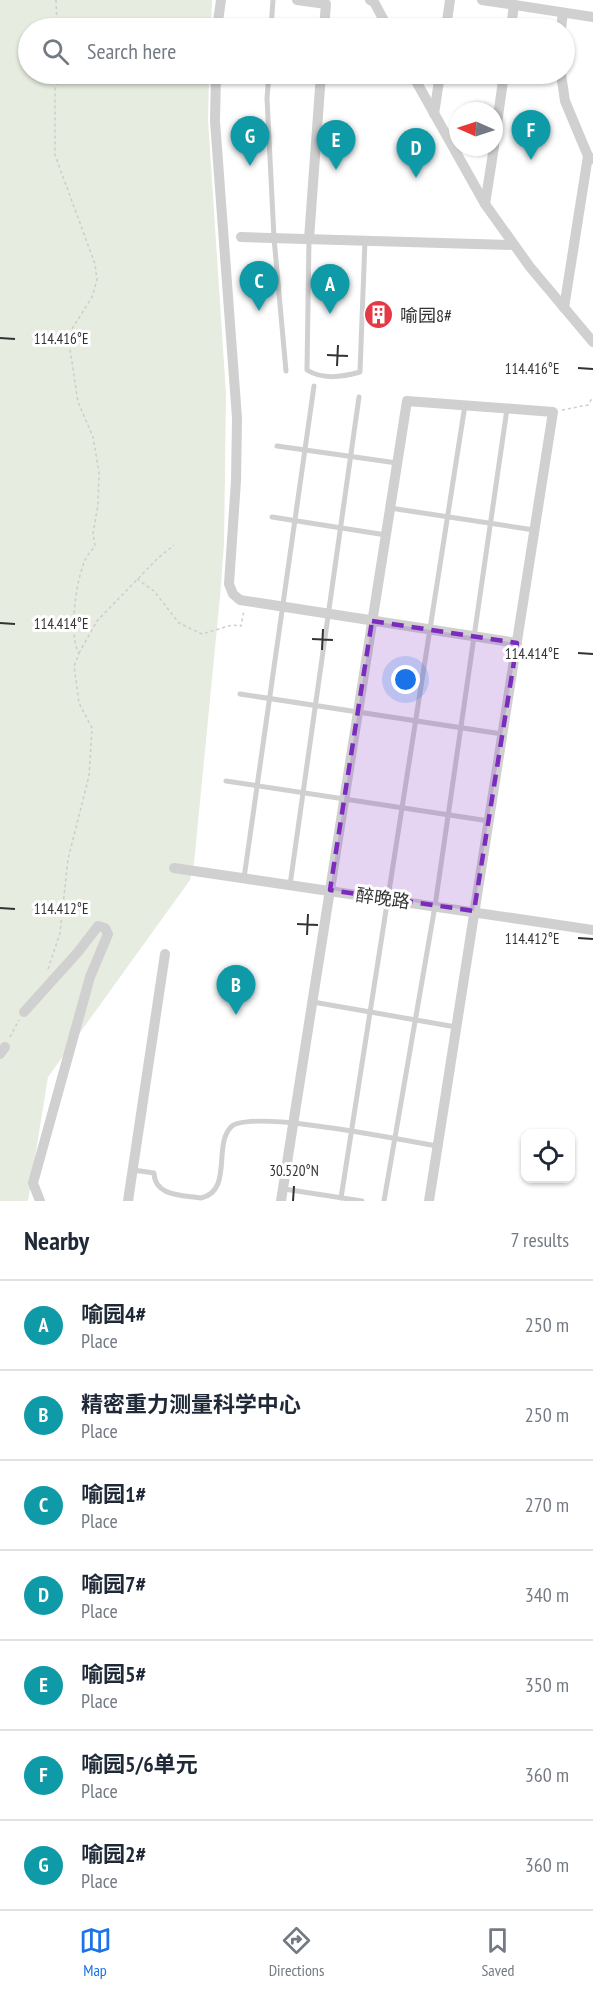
<!DOCTYPE html>
<meta charset="utf-8">
<style>
:root{--surface:#fff;--page:#f2f2f3;--text:#1f2937;--muted:#747a83;--line:#e0e1e3;--accent:#1a73e8}
body{margin:0;font-family:"PT Sans Narrow","Noto Sans SC",sans-serif;background:var(--page);color:var(--text)}
.controls{position:absolute;right:18px;bottom:18px;display:grid;overflow:hidden;border-radius:12px;box-shadow:0 2px 4px #0004}
.controls button{width:54px;height:54px;display:grid;place-items:center;padding:0;border:0;border-bottom:2px solid var(--line);background:var(--surface);color:var(--text);font:30px sans-serif}
.compass{position:absolute;left:449px;top:102px;width:54px;height:54px;border-radius:50%;background:var(--surface);box-shadow:0 2px 4px #0004;rotate:273deg}
.you{position:absolute;left:406px;top:680px;width:21px;height:21px;margin:-15px;border:4px solid #fff;border-radius:50%;background:#1a73e8;box-shadow:0 0 0 9px #1a73e833}
.badge{display:grid;place-items:center;width:39px;height:39px;border-radius:50%;background:var(--accent);color:#fff;font-size:20px;font-weight:700}
.pin{position:absolute;translate:-50% -50px;filter:drop-shadow(0 2px 3px #0008)}
.pin::after{content:'';position:absolute;top:32px;width:21px;height:18px;background:inherit;clip-path:polygon(0 0,100% 0,50% 100%)}
.list{margin:0;padding:0;list-style:none}
h2{display:flex;justify-content:space-between;align-items:center;height:78px;margin:0;padding:0 24px;font-size:26px}
h2 small{font-size:20px;font-weight:400;color:var(--muted)}
.list li{display:grid;grid-template-columns:39px 1fr auto;gap:18px;align-items:center;box-sizing:border-box;height:90px;padding:0 24px;border-top:2px solid var(--line)}
.list b{display:block;font-size:22px;white-space:nowrap}
.list p{margin:0;font-size:20px;white-space:nowrap;color:var(--muted)}
.list em{font-size:20px;font-style:normal;color:var(--muted)}
.icon{flex:none;width:33px;height:33px;fill:none;stroke:currentColor;stroke-width:2;stroke-linecap:round;stroke-linejoin:round}
.map{position:relative;flex:none;width:593px;height:1201px;overflow:hidden}
.search{position:absolute;background:var(--surface);box-shadow:0 2px 4px #0004;left:18px;right:18px;top:18px;height:66px;display:flex;align-items:center;gap:15px;box-sizing:border-box;padding:0 21px;border-radius:33px;color:var(--muted);font-size:22px}
.sheet{height:708px;background:var(--surface)}
nav{display:flex;justify-content:space-around;align-items:center;box-sizing:border-box;height:84px;border-top:2px solid var(--line);background:var(--surface);font-size:16px;color:var(--muted)}
nav a{display:grid;justify-items:center;gap:3px}
nav .on{color:var(--accent)}
.map>svg:first-child{display:block}
.green{fill:#e6ecdf}
.lines{fill:none;stroke-linecap:round;stroke-linejoin:round}
.path{stroke:#cdcdcd;stroke-width:1.5;stroke-dasharray:3 3;stroke-linecap:butt}
.lane{stroke:#d0d0d0;stroke-width:5}
.street{stroke:#d0d0d0;stroke-width:10}
.marked{fill:#7b2cbf;fill-opacity:0.2;stroke:#7b2cbf;stroke-width:4.5;stroke-dasharray:12 8;stroke-linejoin:round}
.ticks{fill:none;stroke:#333;stroke-width:2}
.labels{text-anchor:middle;dominant-baseline:central;stroke-width:6;stroke-linejoin:round;paint-order:stroke}
.poi-label{font-size:18px;fill:#333;stroke:#fff;text-anchor:start}
.street-label{font-size:18px;fill:#333;stroke:#fff}
.ticks-label{font-size:15px;text-anchor:middle;fill:#333;stroke:#fff;stroke-width:6;stroke-linejoin:round;paint-order:stroke}
</style>
<div class="map">
<svg width="593" height="1201" viewBox="0 0 593 1201">
<rect width="100%" height="100%" fill="#fff"/>
<!-- green -->
<polygon class="green" points="0,0 212,0 211,28 28,28 28,74 209,74 208,120 226,394 224,544 220,597 194,863 190,880 48,1077 28,1201 0,1201"/>
<g class="lines">
<!-- path -->
<g class="path">
<polyline points="56,0 57,28"/>
<polyline points="562,410 588,405 593,397"/>
<polyline points="137,579 154,591 179,623 202,634 232,625 241,626 244,610"/>
<polyline points="79,653 97,621 157,559 174,545"/>
<path d="M48,969l12,-36 8,-74 21,-83 3,-48 -13,-25 -5,-37 5,-12c-11,-21 -3,-75 7,-96 2,-4 6,-8 9,-12l-2,-12 5,-30 1,-32 -6,-35 -15,-35 -8,-53 2,-20 20,-32 5,-17 -2,-16 -40,-109v-65l5,-16"/>
<polyline points="10,1037 19,1020"/>
</g>
<!-- lane -->
<g class="lane">
<polyline points="271,28 273,0"/>
<polyline points="269,74 267,98 274,238 286,371"/>
<path d="M309,239l-2,131c16,10 35,7 53,2l5,-132"/>
<polyline points="277,446 397,463"/>
<polyline points="390,508 534,530"/>
<polyline points="272,517 386,535"/>
<polyline points="240,694 502,734"/>
<polyline points="226,781 489,821"/>
<polyline points="244,878 314,386"/>
<polyline points="290,885 359,397"/>
<polyline points="313,1002 456,1027"/>
<path d="M133,1170l21,3c1,24 29,22 47,25 32,-7 12,-53 30,-71 19,-19 174,14 207,19"/>
<polyline points="284,1189 362,1201"/>
<polyline points="341,1198 465,405"/>
<polyline points="384,1201 435,906 507,409"/>
</g>
<!-- street -->
<g class="street">
<polyline points="297,0 326,4 324,28"/>
<polyline points="370,0 374,2 388,28"/>
<polyline points="482,0 593,17"/>
<polyline points="217,28 221,0"/>
<polyline points="446,28 450,0"/>
<polyline points="511,28 514,5"/>
<polyline points="561,28 563,13"/>
<polyline points="216,74 215,121 237,418 236,481 229,584 233,594 240,600 517,643"/>
<polyline points="412,74 485,204 530,267 593,342"/>
<polyline points="561,74 565,101 588,156 592,159"/>
<polyline points="434,114 440,74"/>
<polyline points="494,144 504,74"/>
<polyline points="485,204 494,147"/>
<polyline points="241,237 514,245"/>
<polyline points="309,239 321,74"/>
<polyline points="564,308 588,156"/>
<polyline points="174,868 593,930"/>
<polyline points="24,1012 78,952 98,926 105,928 108,934 90,977 33,1183 40,1201"/>
<polyline points="0,1054 5,1047"/>
<polyline points="128,1201 165,954"/>
<polyline points="281,1201 407,401 553,412 429,1201"/>
</g>
</g>
<!-- marked area -->
<path class="marked" d="M372,621l145,22 -43,268 -144,-21z"/>
<!-- ticks -->
<path class="ticks" d="M0,338l15,1M327,355l21,1M337,366l1,-21M578,368l15,1M0,623l15,1M312,639l21,1M322,650l1,-21M578,653l15,1M0,908l15,1M297,924l21,1M307,935l1,-21M578,938l15,1M293,1201l1,-15"/>
<!-- icons -->
<defs>
<symbol id="building-disc" viewBox="-11 -11 22 22"><circle r="9.5" fill="#e63946" stroke="#fff"/><path d="M-4-6H4V6H1V3H-1V6H-4ZM-2.5-4.3h1.7v1.8h-1.7ZM.8-4.3h1.7v1.8H.8ZM-2.5-1h1.7V.8h-1.7ZM.8-1h1.7V.8H.8Z" fill="#fff"/></symbol>
</defs>
<g fill-rule="evenodd">
<use href="#building-disc" x="362" y="298" width="33" height="33"/>
</g>
<g class="labels">
<!-- poi labels -->
<g class="poi-label">
<text x="400" y="315">喻园8#</text>
</g>
<!-- street labels -->
<g class="street-label">
<text transform="translate(383 898) rotate(8)">醉晚路</text>
</g>
</g>
<g class="ticks-label">
<text x="61" y="344">114.416°E</text>
<text x="532" y="374">114.416°E</text>
<text x="61" y="629">114.414°E</text>
<text x="532" y="659">114.414°E</text>
<text x="61" y="914">114.412°E</text>
<text x="532" y="944">114.412°E</text>
<text x="294" y="1176">30.520°N</text>
</g>
</svg>
<div class="controls">
<button><svg class="icon" aria-label="locate" viewBox="0 0 24 24"><circle cx="12" cy="12" r="6"/><path d="M12 2v4M12 18v4M2 12h4M18 12h4"/></svg></button>
</div>
<svg class="compass" viewBox="-18 -18 36 36"><path d="M0-13l5 13h-10z" fill="#e53935"/><path d="M0 13l5-13h-10z" fill="#747a83"/></svg>
<div class="you"></div>
<div class="pin badge" style="left:330px;top:314px;background:#0f9aa8">A</div>
<div class="pin badge" style="left:236px;top:1015px;background:#0f9aa8">B</div>
<div class="pin badge" style="left:259px;top:311px;background:#0f9aa8">C</div>
<div class="pin badge" style="left:416px;top:178px;background:#0f9aa8">D</div>
<div class="pin badge" style="left:336px;top:170px;background:#0f9aa8">E</div>
<div class="pin badge" style="left:531px;top:160px;background:#0f9aa8">F</div>
<div class="pin badge" style="left:250px;top:166px;background:#0f9aa8">G</div>
<div class="search"><svg class="icon" aria-label="search" viewBox="0 0 24 24"><circle cx="10" cy="10" r="6"/><path d="M15 15l6 6"/></svg>Search here</div>
</div>
<section class="sheet">
<h2>Nearby<small>7 results</small></h2>
<ul class="list">
<li><span class="badge" style="background:#0f9aa8">A</span><div><b>喻园4#</b><p>Place</p></div><em>250 m</em></li>
<li><span class="badge" style="background:#0f9aa8">B</span><div><b>精密重力测量科学中心</b><p>Place</p></div><em>250 m</em></li>
<li><span class="badge" style="background:#0f9aa8">C</span><div><b>喻园1#</b><p>Place</p></div><em>270 m</em></li>
<li><span class="badge" style="background:#0f9aa8">D</span><div><b>喻园7#</b><p>Place</p></div><em>340 m</em></li>
<li><span class="badge" style="background:#0f9aa8">E</span><div><b>喻园5#</b><p>Place</p></div><em>350 m</em></li>
<li><span class="badge" style="background:#0f9aa8">F</span><div><b>喻园5/6单元</b><p>Place</p></div><em>360 m</em></li>
<li><span class="badge" style="background:#0f9aa8">G</span><div><b>喻园2#</b><p>Place</p></div><em>360 m</em></li>
</ul>
</section>
<nav>
<a class="on"><svg class="icon" aria-label="map" viewBox="0 0 24 24"><path d="M3 6l6-2 6 2 6-2v14l-6 2-6-2-6 2zM9 4v14M15 6v14"/></svg>Map</a>
<a><svg class="icon" aria-label="directions" viewBox="0 0 24 24"><path d="M12 3l9 9-9 9-9-9zM9 14v-3h6M13 9l2 2-2 2"/></svg>Directions</a>
<a><svg class="icon" aria-label="saved" viewBox="0 0 24 24"><path d="M7 4h10v16l-5-4-5 4z"/></svg>Saved</a>
</nav>
